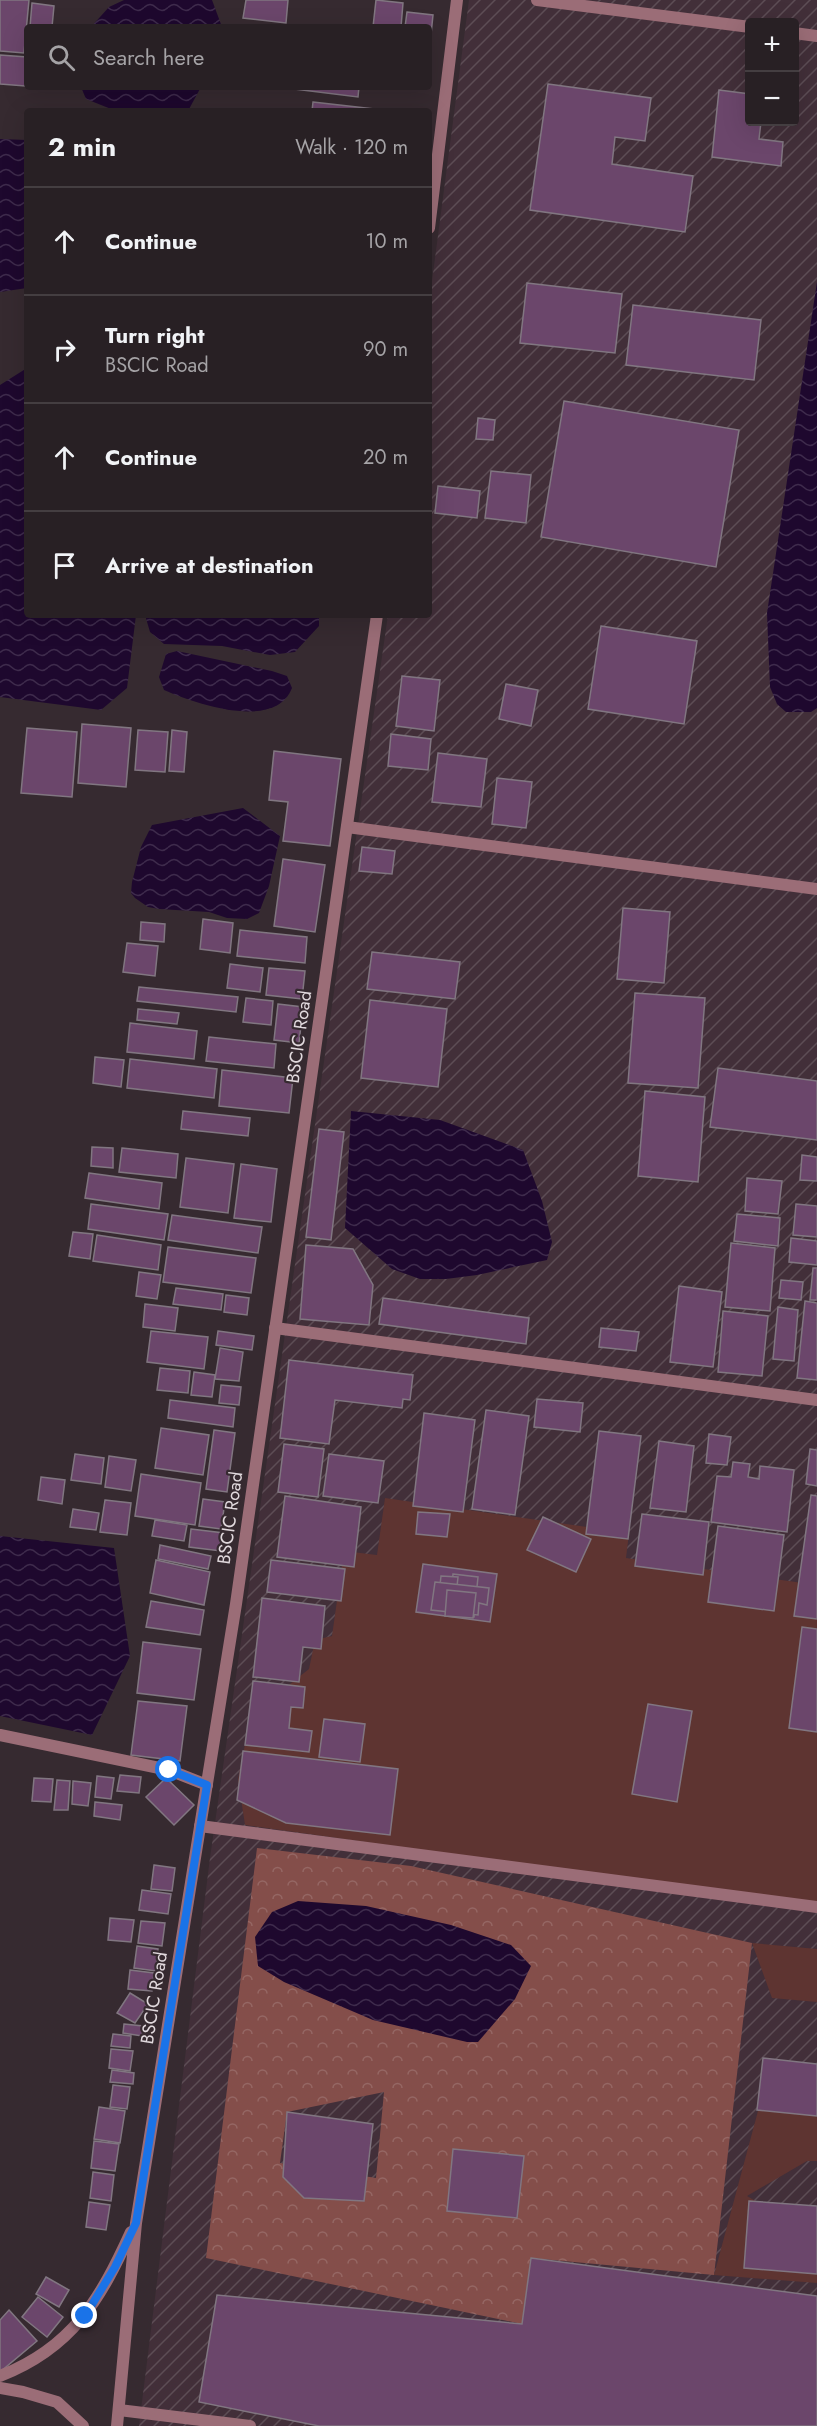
<!DOCTYPE html>
<meta charset="utf-8">
<style>
:root{--surface:#282024;--page:#342d31;--text:#f1f3f6;--muted:#a5a3a6;--line:#443e41}
body{margin:0;font-family:Jost,sans-serif;background:var(--page);color:var(--text)}
.controls{position:absolute;right:18px;top:18px;display:grid;overflow:hidden;border-radius:6px;box-shadow:0 6px 24px #0002}
.controls button{width:54px;height:54px;display:grid;place-items:center;padding:0;border:0;border-bottom:2px solid var(--line);background:var(--surface);color:var(--text);font:30px sans-serif}
.stop{position:absolute;width:18px;height:18px;margin:-14px;border:4px solid #1a73e8;border-radius:50%;background:#fff}
.stop.end{background:#1a73e8;border-color:#fff;box-shadow:0 2px 6px #0008}
.list{margin:0;padding:0;list-style:none}
h2{display:flex;justify-content:space-between;align-items:center;height:78px;margin:0;padding:0 24px;font-size:26px}
h2 small{font-size:20px;font-weight:400;color:var(--muted)}
.list li{display:grid;grid-template-columns:39px 1fr auto;gap:18px;align-items:center;box-sizing:border-box;height:108px;padding:0 24px;border-top:2px solid var(--line)}
.list b{display:block;font-size:22px;white-space:nowrap}
.list p{margin:0;font-size:20px;white-space:nowrap;color:var(--muted)}
.list em{font-size:20px;font-style:normal;color:var(--muted)}
.icon{flex:none;width:33px;height:33px;fill:none;stroke:currentColor;stroke-width:2;stroke-linecap:round;stroke-linejoin:round}
.map{position:relative;flex:none;width:817px;height:2426px;overflow:hidden}
.search{position:absolute;background:var(--surface);box-shadow:0 6px 24px #0002;left:24px;top:24px;width:408px;height:66px;display:flex;align-items:center;gap:15px;box-sizing:border-box;padding:0 21px;border-radius:6px;color:var(--muted);font-size:22px}
.panel{position:absolute;background:var(--surface);box-shadow:0 6px 24px #0002;left:24px;top:108px;width:408px;height:510px;border-radius:6px}
.map>svg:first-child{display:block}
.industrial{fill:url(#industrial-furrows);fill-rule:evenodd}
.green{fill:#5e3431}
.forest{fill:url(#forest-crowns);fill-rule:evenodd}
.water{fill:url(#water-waves)}
.building{fill:#6b466b;stroke:#817681;stroke-width:1.5}
.lines{fill:none;stroke-linecap:round;stroke-linejoin:round}
.lane{stroke:#9b6d77;stroke-width:12}
.street{stroke:#9b6d77;stroke-width:12}
.route{stroke:#1a73e8;stroke-width:8}
.labels{text-anchor:middle;dominant-baseline:central;stroke-width:4.5;stroke-linejoin:round;paint-order:stroke}
.street-label{font-size:18px;fill:#e1d9dd;stroke:#362a30}
</style>
<div class="map">
<svg width="817" height="2426" viewBox="0 0 817 2426">
<defs>
<pattern id="industrial-furrows" width="10" height="10" patternUnits="userSpaceOnUse" patternTransform="scale(1.5)"><rect width="10" height="10" fill="#422f39"/><path d="M-1 1l2-2M0 10L10 0M9 11l2-2" fill="none" stroke="#5d4d55"/></pattern>
<pattern id="forest-crowns" width="20" height="18" patternUnits="userSpaceOnUse" patternTransform="scale(1.5)"><rect width="20" height="18" fill="#844e4a"/><path d="M2 6a3 3 0 1 1 6 0M12 15a3 3 0 1 1 6 0" fill="none" stroke="#956764"/></pattern>
<pattern id="water-waves" width="16" height="10" patternUnits="userSpaceOnUse" patternTransform="scale(1.5)"><rect width="16" height="10" fill="#1e082e"/><path d="M0 5q4-4 8 0t8 0" fill="none" stroke="#3e2b4c"/></pattern>
</defs>
<rect width="100%" height="100%" fill="#362a30"/>
<!-- industrial -->
<path class="industrial" d="M469,0h348v2426h-678l71,-568 178,-1243h41v-311zM750,22h44v100h-44z"/>
<!-- green -->
<g class="green">
<polygon points="385,1498 629,1533 626,1558 817,1585 817,1906 245,1825 238,1779 251,1715 309,1669 315,1640 332,1636 344,1551 377,1555"/>
<polygon points="752,1943 817,1949 817,2002 772,1998"/>
<polygon points="762,2096 817,2102 817,2161 807,2161 747,2196 817,2237 817,2283 714,2275"/>
</g>
<!-- forest -->
<path class="forest" d="M257,1848l154,18 341,77 -38,332 -183,-17 -9,66 -316,-66zM384,2092l-8,86 -96,-15 7,-51z"/>
<!-- water -->
<g class="water">
<polygon points="124,0 212,0 222,27 91,27 109,7"/>
<polygon points="81,87 201,87 188,111 116,111 86,99"/>
<polygon points="0,139 27,140 27,288 0,292"/>
<polygon points="817,282 817,708 811,712 786,712 777,704 770,687 767,613"/>
<polygon points="27,368 27,615 136,615 127,688 101,710 0,697 0,385"/>
<polygon points="145,615 319,615 319,626 295,652 270,655 222,646 164,644 150,632"/>
<path d="M177,651l95,20 15,5 5,12c-17,44 -98,15 -128,2l-5,-13 7,-23z"/>
<polygon points="243,808 280,836 269,886 259,913 247,919 227,918 209,912 159,909 148,907 135,898 131,893 132,882 141,847 152,825"/>
<polygon points="351,1111 440,1120 523,1150 542,1201 552,1242 547,1260 477,1275 446,1279 420,1279 392,1269 345,1228"/>
<polygon points="0,1536 114,1548 130,1656 92,1735 0,1716"/>
<polygon points="298,1901 366,1906 451,1925 511,1945 531,1966 515,1999 478,2042 467,2042 373,2020 284,1982 258,1966 255,1937 272,1912"/>
</g>
<!-- building -->
<g class="building">
<polygon points="0,0 29,0 24,53 0,51"/>
<polygon points="246,0 288,0 286,23 243,18"/>
<polygon points="376,0 403,3 401,27 373,27"/>
<polygon points="32,3 54,6 52,27 30,27"/>
<polygon points="407,12 433,15 429,54 429,27 405,27"/>
<polygon points="0,55 27,57 25,86 0,84"/>
<polygon points="548,84 651,98 645,141 615,137 612,164 693,176 685,232 530,210"/>
<polygon points="278,87 359,87 358,97"/>
<polygon points="719,90 750,94 750,122 761,122 759,139 783,142 781,166 712,157"/>
<polygon points="313,102 383,110 383,111 312,111"/>
<polygon points="527,283 622,294 615,353 520,343"/>
<polygon points="633,305 761,320 754,380 626,365"/>
<polygon points="564,401 739,430 716,567 541,537"/>
<polygon points="478,418 495,420 493,440 476,439"/>
<polygon points="491,471 531,475 526,523 485,518"/>
<polygon points="438,486 480,491 477,518 435,513"/>
<polygon points="601,626 697,641 684,724 588,709"/>
<polygon points="402,676 440,680 434,731 396,726"/>
<polygon points="506,684 538,690 531,726 499,719"/>
<polygon points="82,724 131,728 126,787 78,783"/>
<polygon points="27,728 77,732 72,797 21,793"/>
<polygon points="138,730 168,732 165,772 135,770"/>
<polygon points="172,730 187,732 184,772 169,771"/>
<polygon points="391,734 431,739 428,770 388,766"/>
<polygon points="274,751 341,759 330,846 283,841 288,802 269,800"/>
<polygon points="438,753 487,759 481,807 432,802"/>
<polygon points="497,778 532,782 526,828 492,824"/>
<polygon points="362,847 395,851 392,874 359,871"/>
<polygon points="283,859 325,865 315,932 274,926"/>
<polygon points="623,908 670,912 664,983 617,979"/>
<polygon points="203,919 233,923 230,953 200,949"/>
<polygon points="141,922 165,924 164,942 140,940"/>
<polygon points="240,930 307,937 305,963 237,956"/>
<polygon points="127,943 158,946 155,976 123,972"/>
<polygon points="372,952 460,962 455,999 367,989"/>
<polygon points="230,964 263,968 260,992 227,988"/>
<polygon points="269,968 305,971 302,999 266,995"/>
<polygon points="139,987 238,997 236,1012 137,1001"/>
<polygon points="635,993 705,998 698,1088 628,1083"/>
<polygon points="246,998 273,1001 271,1025 243,1022"/>
<polygon points="370,1000 447,1009 438,1087 361,1078"/>
<polygon points="278,1004 303,1007 299,1043 274,1040"/>
<polygon points="138,1009 179,1013 177,1024 137,1020"/>
<polygon points="130,1023 197,1031 194,1059 127,1052"/>
<polygon points="209,1037 276,1044 274,1068 206,1061"/>
<polygon points="95,1057 124,1060 121,1087 93,1083"/>
<polygon points="130,1059 217,1069 214,1098 127,1088"/>
<polygon points="718,1068 817,1081 817,1140 710,1127"/>
<polygon points="222,1070 293,1078 289,1113 219,1106"/>
<polygon points="645,1091 705,1097 698,1182 638,1176"/>
<polygon points="183,1111 250,1118 248,1136 181,1129"/>
<polygon points="319,1129 344,1132 331,1240 306,1237"/>
<polygon points="92,1147 113,1148 113,1168 91,1166"/>
<polygon points="122,1148 178,1154 176,1178 119,1172"/>
<polygon points="802,1155 817,1157 817,1181 800,1180"/>
<polygon points="186,1158 234,1164 228,1213 180,1207"/>
<polygon points="241,1164 277,1169 271,1222 234,1218"/>
<polygon points="89,1173 162,1183 159,1209 85,1198"/>
<polygon points="747,1178 782,1181 778,1214 745,1211"/>
<polygon points="91,1204 168,1214 164,1240 88,1229"/>
<polygon points="796,1204 817,1206 817,1237 793,1235"/>
<polygon points="737,1214 780,1218 778,1246 734,1241"/>
<polygon points="172,1215 262,1227 258,1253 168,1240"/>
<polygon points="73,1232 93,1234 90,1259 69,1256"/>
<polygon points="97,1235 161,1245 158,1270 93,1261"/>
<polygon points="791,1238 817,1241 817,1265 789,1262"/>
<polygon points="731,1243 775,1248 770,1311 725,1307"/>
<polygon points="306,1245 353,1249 373,1285 369,1325 300,1319"/>
<polygon points="168,1247 256,1258 251,1293 163,1282"/>
<polygon points="813,1268 817,1268 817,1300 810,1300"/>
<polygon points="139,1272 161,1275 157,1299 136,1296"/>
<polygon points="781,1280 803,1282 801,1300 779,1298"/>
<polygon points="679,1286 722,1292 713,1367 670,1362"/>
<polygon points="176,1288 223,1294 221,1310 173,1304"/>
<polygon points="226,1295 249,1298 247,1315 224,1312"/>
<polygon points="383,1298 529,1318 526,1344 379,1324"/>
<polygon points="805,1301 817,1303 817,1380 797,1378"/>
<polygon points="145,1304 178,1308 175,1331 143,1327"/>
<polygon points="778,1307 798,1310 794,1361 773,1359"/>
<polygon points="723,1311 768,1316 762,1376 718,1372"/>
<polygon points="601,1328 639,1332 636,1351 599,1347"/>
<polygon points="151,1331 208,1337 204,1369 147,1362"/>
<polygon points="218,1331 254,1336 252,1350 216,1345"/>
<polygon points="220,1348 243,1352 239,1381 215,1379"/>
<polygon points="289,1360 413,1375 410,1400 403,1399 402,1408 335,1400 329,1444 280,1438"/>
<polygon points="160,1368 190,1371 188,1393 157,1390"/>
<polygon points="194,1372 215,1375 212,1397 191,1395"/>
<polygon points="221,1385 241,1387 239,1405 219,1403"/>
<polygon points="537,1399 583,1403 580,1432 534,1427"/>
<polygon points="170,1400 235,1408 233,1427 168,1418"/>
<polygon points="486,1410 529,1416 515,1515 472,1509"/>
<polygon points="424,1413 475,1420 463,1512 413,1506"/>
<polygon points="161,1428 209,1435 203,1475 155,1468"/>
<polygon points="214,1430 235,1433 227,1492 206,1489"/>
<polygon points="599,1431 641,1436 628,1539 586,1534"/>
<polygon points="709,1434 731,1437 727,1465 706,1463"/>
<polygon points="659,1441 694,1446 686,1512 650,1508"/>
<polygon points="284,1444 324,1449 318,1497 278,1492"/>
<polygon points="810,1449 817,1450 817,1486 806,1484"/>
<polygon points="75,1454 104,1458 101,1484 71,1480"/>
<polygon points="329,1454 384,1461 378,1503 323,1496"/>
<polygon points="109,1456 136,1460 131,1491 105,1487"/>
<polygon points="733,1462 750,1464 748,1477 759,1479 760,1466 794,1470 787,1532 711,1522 717,1476 731,1477"/>
<polygon points="141,1474 201,1483 195,1525 135,1516"/>
<polygon points="41,1477 65,1480 62,1504 38,1500"/>
<polygon points="811,1495 817,1496 817,1619 794,1616"/>
<polygon points="285,1496 361,1507 354,1567 277,1557"/>
<polygon points="203,1499 225,1502 221,1529 199,1526"/>
<polygon points="105,1500 131,1503 127,1535 100,1532"/>
<polygon points="73,1509 99,1513 96,1530 70,1527"/>
<polygon points="418,1512 450,1514 447,1537 416,1534"/>
<polygon points="642,1514 709,1522 703,1575 635,1566"/>
<polygon points="543,1517 591,1539 576,1572 527,1550"/>
<polygon points="155,1520 187,1525 184,1541 152,1536"/>
<polygon points="718,1526 784,1535 774,1611 708,1602"/>
<polygon points="191,1529 224,1533 221,1551 189,1547"/>
<polygon points="160,1545 211,1556 208,1569 158,1559"/>
<polygon points="156,1560 210,1572 204,1605 150,1593"/>
<polygon points="271,1560 345,1569 341,1601 267,1592"/>
<polygon points="423,1564 497,1574 490,1622 416,1612"/>
<polygon points="453,1574 478,1577 474,1617 449,1615"/>
<polygon points="441,1576 458,1577 455,1605 438,1603"/>
<polygon points="435,1582 489,1588 487,1605 479,1603 478,1615 431,1610"/>
<polygon points="447,1590 476,1593 473,1618 445,1616"/>
<polygon points="262,1598 325,1606 321,1649 303,1647 299,1682 253,1677"/>
<polygon points="151,1601 204,1610 200,1635 146,1627"/>
<polygon points="802,1627 817,1629 817,1732 789,1728"/>
<polygon points="143,1642 201,1649 194,1700 137,1693"/>
<polygon points="253,1681 305,1687 303,1708 291,1707 289,1728 312,1731 309,1752 245,1745"/>
<polygon points="138,1701 187,1706 180,1761 131,1755"/>
<polygon points="648,1704 692,1711 677,1802 632,1794"/>
<polygon points="324,1719 365,1724 360,1762 319,1757"/>
<polygon points="243,1751 398,1769 390,1835 286,1823 237,1800"/>
<polygon points="120,1775 141,1777 139,1793 117,1791"/>
<polygon points="97,1776 114,1778 111,1799 95,1797"/>
<polygon points="34,1778 53,1779 51,1802 32,1801"/>
<polygon points="166,1778 194,1805 174,1825 146,1797"/>
<polygon points="57,1780 70,1781 68,1810 54,1810"/>
<polygon points="73,1781 91,1783 88,1806 72,1804"/>
<polygon points="95,1802 122,1805 120,1820 94,1816"/>
<polygon points="154,1865 175,1868 172,1891 151,1889"/>
<polygon points="142,1890 171,1894 168,1914 139,1910"/>
<polygon points="110,1918 134,1920 131,1942 108,1940"/>
<polygon points="141,1921 165,1923 162,1946 138,1943"/>
<polygon points="137,1946 158,1949 156,1971 134,1968"/>
<polygon points="130,1970 154,1973 152,1991 128,1989"/>
<polygon points="130,1993 148,2004 135,2023 117,2013"/>
<polygon points="124,2024 143,2026 142,2036 123,2033"/>
<polygon points="113,2034 131,2036 130,2048 111,2046"/>
<polygon points="111,2049 133,2051 130,2071 109,2068"/>
<polygon points="763,2058 817,2064 817,2116 757,2110"/>
<polygon points="112,2070 134,2073 133,2084 110,2082"/>
<polygon points="113,2085 130,2087 127,2109 110,2107"/>
<polygon points="99,2107 125,2111 120,2143 94,2139"/>
<polygon points="287,2112 373,2124 364,2201 304,2198 283,2177"/>
<polygon points="94,2141 119,2144 115,2171 91,2168"/>
<polygon points="453,2149 524,2156 517,2218 447,2211"/>
<polygon points="93,2172 114,2175 111,2201 90,2198"/>
<polygon points="749,2201 817,2206 817,2274 744,2268"/>
<polygon points="89,2202 110,2205 106,2230 86,2227"/>
<polygon points="531,2258 817,2296 817,2426 319,2426 199,2402 217,2295 522,2324"/>
<polygon points="46,2277 69,2290 59,2307 36,2294"/>
<polygon points="38,2297 63,2317 47,2337 22,2317"/>
<polygon points="9,2310 37,2341 0,2372 0,2320"/>
</g>
<g class="lines">
<!-- lane -->
<g class="lane">
<polyline points="537,0 750,27"/>
<polyline points="794,33 817,36"/>
<polyline points="347,827 817,889"/>
<polyline points="275,1328 817,1400"/>
<polyline points="200,1826 817,1907"/>
<polyline points="119,2410 250,2426"/>
</g>
<!-- street -->
<g class="street">
<polyline points="429,228 457,0"/>
<polyline points="0,1735 169,1770 207,1785"/>
<path d="M0,2376c72,-28 100,-76 131,-144"/>
<polyline points="0,2388 23,2392 57,2402 83,2426"/>
<polyline points="117,2426 136,2223 236,1604 377,615"/>
</g>
</g>
<g class="lines">
<!-- route -->
<polyline class="route" points="85,2316 115,2267 136,2223 207,1785 169,1770"/>
</g>
<g class="labels">
<!-- street labels -->
<g class="street-label">
<text transform="translate(299 1037) rotate(-82)">BSCIC Road</text>
<text transform="translate(230 1518) rotate(-82)">BSCIC Road</text>
<text transform="translate(154 1998) rotate(-81)">BSCIC Road</text>
</g>
</g>
</svg>
<div class="controls">
<button>+</button>
<button>−</button>
</div>
<div class="stop" style="left:169px;top:1770px"></div>
<div class="stop end" style="left:85px;top:2316px"></div>
<div class="search"><svg class="icon" aria-label="search" viewBox="0 0 24 24"><circle cx="10" cy="10" r="6"/><path d="M15 15l6 6"/></svg>Search here</div>
<section class="panel">
<h2>2 min<small>Walk · 120 m</small></h2>
<ul class="list">
<li><svg class="icon" aria-label="ahead" viewBox="0 0 24 24"><path d="M12 20V5M6 11l6-6 6 6"/></svg><div><b>Continue</b></div><em>10 m</em></li>
<li><svg class="icon" aria-label="right" viewBox="0 0 24 24"><path d="M7 20v-9h11M14 6l5 5-5 5"/></svg><div><b>Turn right</b><p>BSCIC Road</p></div><em>90 m</em></li>
<li><svg class="icon" aria-label="ahead" viewBox="0 0 24 24"><path d="M12 20V5M6 11l6-6 6 6"/></svg><div><b>Continue</b></div><em>20 m</em></li>
<li><svg class="icon" aria-label="arrive" viewBox="0 0 24 24"><path d="M6 21V4h12l-3 4 3 4H6"/></svg><div><b>Arrive at destination</b></div></li>
</ul>
</section>
</div>
